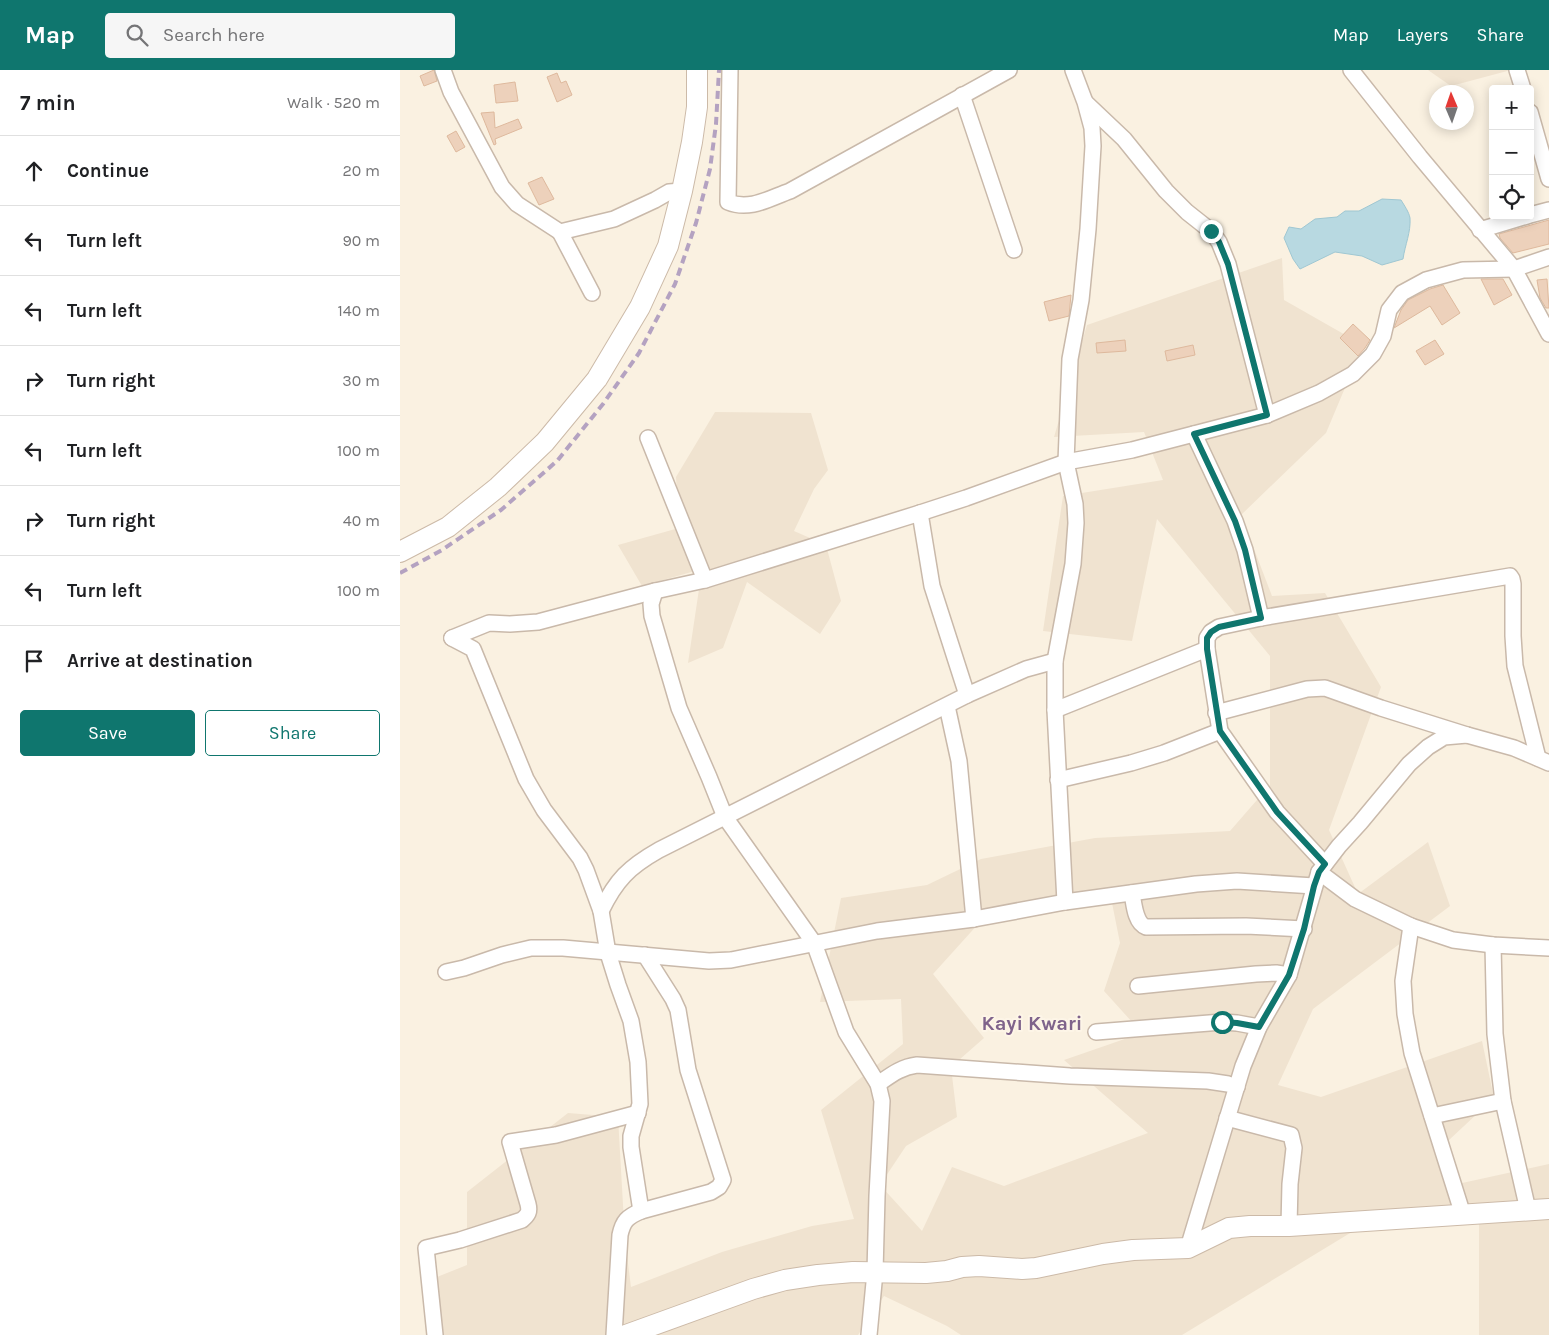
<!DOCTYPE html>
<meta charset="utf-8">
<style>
:root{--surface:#fff;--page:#f6f6f6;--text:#202124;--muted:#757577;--line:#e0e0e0;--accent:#0f766e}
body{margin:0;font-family:Karla,sans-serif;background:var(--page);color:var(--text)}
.controls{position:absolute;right:15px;top:15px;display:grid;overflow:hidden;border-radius:5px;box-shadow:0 2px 12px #0003}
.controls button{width:45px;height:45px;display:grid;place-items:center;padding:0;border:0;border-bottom:1px solid var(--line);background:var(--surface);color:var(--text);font:25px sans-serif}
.compass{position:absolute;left:1029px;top:15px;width:45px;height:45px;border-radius:50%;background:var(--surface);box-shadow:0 2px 12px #0003;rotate:358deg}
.stop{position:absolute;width:15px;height:15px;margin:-11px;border:4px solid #0f766e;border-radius:50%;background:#fff}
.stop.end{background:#0f766e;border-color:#fff;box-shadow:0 1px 5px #0008}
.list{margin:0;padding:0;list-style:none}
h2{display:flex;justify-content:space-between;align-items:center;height:65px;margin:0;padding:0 20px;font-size:21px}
h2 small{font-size:16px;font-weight:400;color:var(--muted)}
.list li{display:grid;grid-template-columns:32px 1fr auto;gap:15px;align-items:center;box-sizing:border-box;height:70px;padding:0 20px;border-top:1px solid var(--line)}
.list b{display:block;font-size:19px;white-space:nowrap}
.list em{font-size:16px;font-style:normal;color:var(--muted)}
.actions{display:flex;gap:10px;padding:15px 20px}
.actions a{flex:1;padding:11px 0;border:1px solid var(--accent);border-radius:5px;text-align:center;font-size:18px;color:var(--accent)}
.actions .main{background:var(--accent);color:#fff}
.icon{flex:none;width:28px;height:28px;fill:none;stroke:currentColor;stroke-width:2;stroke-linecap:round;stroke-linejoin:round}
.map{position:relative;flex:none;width:1149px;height:1265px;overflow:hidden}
header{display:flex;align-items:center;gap:30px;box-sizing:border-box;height:70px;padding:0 25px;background:var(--accent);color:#fff}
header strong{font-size:24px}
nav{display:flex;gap:28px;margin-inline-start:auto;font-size:18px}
.search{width:350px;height:45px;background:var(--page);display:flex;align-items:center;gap:12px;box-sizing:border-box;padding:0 18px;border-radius:5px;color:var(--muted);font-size:19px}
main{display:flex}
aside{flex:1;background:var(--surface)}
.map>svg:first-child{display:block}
.residential{fill:#f0e3d0;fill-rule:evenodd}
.water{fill:#b8d9e1;stroke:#9fc7d2}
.building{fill:#edd1bb;stroke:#deb99d}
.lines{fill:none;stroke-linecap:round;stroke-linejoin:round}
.street-casing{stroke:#c9b9aa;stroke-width:18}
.secondary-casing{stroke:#ccbaa8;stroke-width:22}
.street{stroke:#fff;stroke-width:15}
.secondary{stroke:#fff;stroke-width:20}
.rail{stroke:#b4a2c1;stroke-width:4;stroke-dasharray:8 5;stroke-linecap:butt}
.route{stroke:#0f766e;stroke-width:6}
.labels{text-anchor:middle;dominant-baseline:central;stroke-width:4;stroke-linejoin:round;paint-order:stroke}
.quarter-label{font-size:20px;font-weight:bold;fill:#7f638b;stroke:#fdf5e7}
</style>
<header>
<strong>Map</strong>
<div class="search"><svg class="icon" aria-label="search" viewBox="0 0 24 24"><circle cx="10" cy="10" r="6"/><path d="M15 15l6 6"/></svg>Search here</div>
<nav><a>Map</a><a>Layers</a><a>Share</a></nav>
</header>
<main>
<aside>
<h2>7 min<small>Walk · 520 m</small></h2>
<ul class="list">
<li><svg class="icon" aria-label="ahead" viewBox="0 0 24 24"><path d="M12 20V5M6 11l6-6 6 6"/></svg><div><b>Continue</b></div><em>20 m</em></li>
<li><svg class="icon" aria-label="left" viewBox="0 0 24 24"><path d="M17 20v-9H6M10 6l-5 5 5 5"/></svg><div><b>Turn left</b></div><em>90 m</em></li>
<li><svg class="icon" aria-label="left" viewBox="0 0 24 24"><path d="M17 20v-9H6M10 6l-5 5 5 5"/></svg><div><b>Turn left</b></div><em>140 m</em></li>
<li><svg class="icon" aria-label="right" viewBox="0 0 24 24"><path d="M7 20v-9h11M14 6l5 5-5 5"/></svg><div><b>Turn right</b></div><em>30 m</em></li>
<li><svg class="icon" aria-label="left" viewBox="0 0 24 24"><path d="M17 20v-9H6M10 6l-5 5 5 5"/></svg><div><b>Turn left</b></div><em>100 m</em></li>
<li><svg class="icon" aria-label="right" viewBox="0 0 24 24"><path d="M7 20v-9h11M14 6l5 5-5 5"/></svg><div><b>Turn right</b></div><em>40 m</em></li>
<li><svg class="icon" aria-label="left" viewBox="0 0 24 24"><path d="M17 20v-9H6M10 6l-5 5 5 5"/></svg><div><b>Turn left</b></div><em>100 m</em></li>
<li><svg class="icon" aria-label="arrive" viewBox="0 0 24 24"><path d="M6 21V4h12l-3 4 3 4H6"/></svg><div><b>Arrive at destination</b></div></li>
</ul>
<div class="actions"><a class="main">Save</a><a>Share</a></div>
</aside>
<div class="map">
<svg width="1149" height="1265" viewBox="0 0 1149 1265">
<rect width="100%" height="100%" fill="#faf1e1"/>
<!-- residential -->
<g class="residential">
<polygon points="1028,0 1111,0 1051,16"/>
<path d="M882,188l2,42 79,45 -37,88 -85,82 31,81 53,-3 56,94 -52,143 29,64 70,-52 22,64 -137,103 -35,76 43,12 161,-56 12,57 -45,42 4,45 96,-21v171h-70v-115l-114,4 -183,111h-221l-14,-9 -63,-30 -26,39h-430l-1,-54 40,-16v-73l101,-79 50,4 7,123 6,47 91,-35 90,-26 42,-7 -33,-109 82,-66 -2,-45 -81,3 21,-104 86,-13 54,-26 114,-21 135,-7 40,-46v-129l-113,-137 -25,122 -89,-10 20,-135 100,-16 -19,-48 -90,5 33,-112zM710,823l10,50 -16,48 38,42 -78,27 84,73 -144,53 -52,-19 -30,64 -42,-46 26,-39 51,-29 -6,-50 33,-29 -51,-64 47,-52z"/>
<polygon points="315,342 411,343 428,400 414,419 394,461 426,475 441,531 420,564 347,512 323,578 288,593 302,499 242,516 218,475 279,458 276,407"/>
</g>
<!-- water -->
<path class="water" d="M982,129l19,1c3,5 8,12 9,18 1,14 -5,27 -7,41l-21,6 -20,-9 -27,-4 -35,17 -7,-10 -9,-21 5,-11 12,2 14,-10 22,-2 8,-6h14z"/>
<!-- building -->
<g class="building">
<polygon points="34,0 37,11 24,16 20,6"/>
<polygon points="157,3 161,13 166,11 172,25 157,32 147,7"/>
<polygon points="115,12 118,31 96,33 94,15"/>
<polygon points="94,42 95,58 118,49 122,58 95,69 96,74 94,75 81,43"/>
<polygon points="56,61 65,77 56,82 47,66"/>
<polygon points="142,107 154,129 139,135 128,113"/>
<polygon points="1149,150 1149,174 1113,183 1100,168 1099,164"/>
<polygon points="1081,209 1103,209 1112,225 1094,235"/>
<polygon points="1147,209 1149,238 1146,238 1140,228 1137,210"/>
<polygon points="1043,215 1060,243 1042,255 1030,236 994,258 1001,240 1008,230 1030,219"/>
<polygon points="671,225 669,246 649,251 644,232"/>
<polygon points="953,254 970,270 965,278 958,286 940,268"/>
<polygon points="725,270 726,281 697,283 696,273"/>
<polygon points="1035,270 1044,284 1025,295 1016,281"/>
<polygon points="793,275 795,285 767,291 765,281"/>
</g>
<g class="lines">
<defs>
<g id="street">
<polyline points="43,0 51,22 102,117 117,134 160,162 214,149 255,130 269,122 282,121"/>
<path d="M330,0l-2,132c22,9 42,-4 62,-11l219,-121"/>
<polyline points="951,0 1020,87 1114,199 1149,264"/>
<polyline points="1117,0 1123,19"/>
<polyline points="562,25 614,180"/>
<polyline points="686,33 724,69 766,121 787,142 811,161 819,172 828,194 867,345"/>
<polyline points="1130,42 1149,109"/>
<polyline points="1130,145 1149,140"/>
<polyline points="1080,160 1127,146"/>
<polyline points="160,162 192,223"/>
<polyline points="794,364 835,451 845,480 861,548"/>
<polyline points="248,368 305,510"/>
<polyline points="520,443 532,516 567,625"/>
<polyline points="255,521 251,534 252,546 279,638 309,707 325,747 414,873 446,962 478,1014 482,1031 477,1126 475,1202 469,1265"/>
<polyline points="52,568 89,553 110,554 138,552 255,521 305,510 520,443 566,428 666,392 732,380 867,345 919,323 953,304 973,284 983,266 989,240 1002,223 1026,210 1063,200 1114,199 1149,187"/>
<polyline points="52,568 73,579 126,709 144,740 180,788 186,800 201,841 208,883 218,915 231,951 238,992 240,1034 231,1066 231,1077 241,1141"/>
<polyline points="547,636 559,691 574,849"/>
<polyline points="655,640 807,579"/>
<polyline points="816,643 907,619 925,618 981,638 1067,665 1114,678 1149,693"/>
<polyline points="658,710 731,693 764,683 820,661"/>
<polyline points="925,794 877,742 820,661 807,579 807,568 811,562 819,557 861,548 1110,506 1112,509 1113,514 1113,566 1115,596 1138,688"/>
<polyline points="919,802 955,829 1011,856 1053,870 1093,875 1149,878"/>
<path d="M732,823c2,11 3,30 14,34l100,-1 58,3"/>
<polyline points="665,832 655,640 655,591 673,494 676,453 675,434 666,392 670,289 681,230 688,159 693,76 692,58 685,32 673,0"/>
<path d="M201,841c15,-31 28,-44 58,-61l308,-155 59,-26 29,-8"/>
<polyline points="1011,856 1003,911 1005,944 1012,983 1063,1145"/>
<polyline points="1093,875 1095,964 1103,1031 1128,1140"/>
<polyline points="46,902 64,898 102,885 131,878 163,878 309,891 331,890 477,861 574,849 665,832 796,814 837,811 914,816"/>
<polyline points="738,916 856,904 876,903 889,905"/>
<polyline points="696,962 822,952 837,953 859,957"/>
<path d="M478,1014c13,-9 23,-17 39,-19l153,11 138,5 20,3 9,3"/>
<polyline points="1032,1046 1103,1031"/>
<polyline points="827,1048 891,1065 894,1078 890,1114 889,1156"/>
<polyline points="788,1178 843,996 859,957 889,905 919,802 939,776 960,753 1009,694 1028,677 1044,667 1067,665"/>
<path d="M35,1265l-9,-87 34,-8 62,-20c6,-5 8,-8 6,-16l-18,-62 46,-7 82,-22"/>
<path d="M214,1265l6,-100c3,-14 7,-18 21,-24l70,-19 8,-5 4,-7 -35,-110 -10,-60 -5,-11 -28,-44"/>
</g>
<g id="secondary">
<polyline points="0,482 48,457 98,417 145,372 197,309 240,237 268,176 282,121 292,72 297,37 297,0"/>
<polyline points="226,1265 353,1219 385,1210 418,1205 453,1202 526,1203 547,1201 562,1197 579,1196 622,1199 636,1198 703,1184 733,1180 788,1178 829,1158 850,1156 889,1156 1149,1139"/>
</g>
</defs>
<!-- street casing -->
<use href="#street" class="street-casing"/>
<!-- secondary casing -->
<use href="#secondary" class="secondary-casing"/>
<!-- street -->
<use href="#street" class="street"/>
<!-- secondary -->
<use href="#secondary" class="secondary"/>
<!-- rail -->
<polyline class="rail" points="0,503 42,480 101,440 157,391 203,334 239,283 275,214 296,153 310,99 316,54 319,0"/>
</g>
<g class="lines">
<!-- route -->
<polyline class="route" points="811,161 819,172 828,194 867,345 794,364 835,451 845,480 861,548 819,557 811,562 807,568 807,579 820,661 877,742 925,794 919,802 914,816 904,859 889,905 859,957 837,953 822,952"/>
</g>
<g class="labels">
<!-- quarter labels -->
<g class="quarter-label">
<text x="632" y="953">Kayi Kwari</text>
</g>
</g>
</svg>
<div class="controls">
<button>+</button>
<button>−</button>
<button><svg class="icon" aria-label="locate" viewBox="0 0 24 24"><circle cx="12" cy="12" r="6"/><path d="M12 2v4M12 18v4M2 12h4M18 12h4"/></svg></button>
</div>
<svg class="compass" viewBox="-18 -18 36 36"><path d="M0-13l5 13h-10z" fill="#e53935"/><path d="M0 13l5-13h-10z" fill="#757577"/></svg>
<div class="stop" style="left:822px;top:952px"></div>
<div class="stop end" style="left:811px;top:161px"></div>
</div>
</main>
